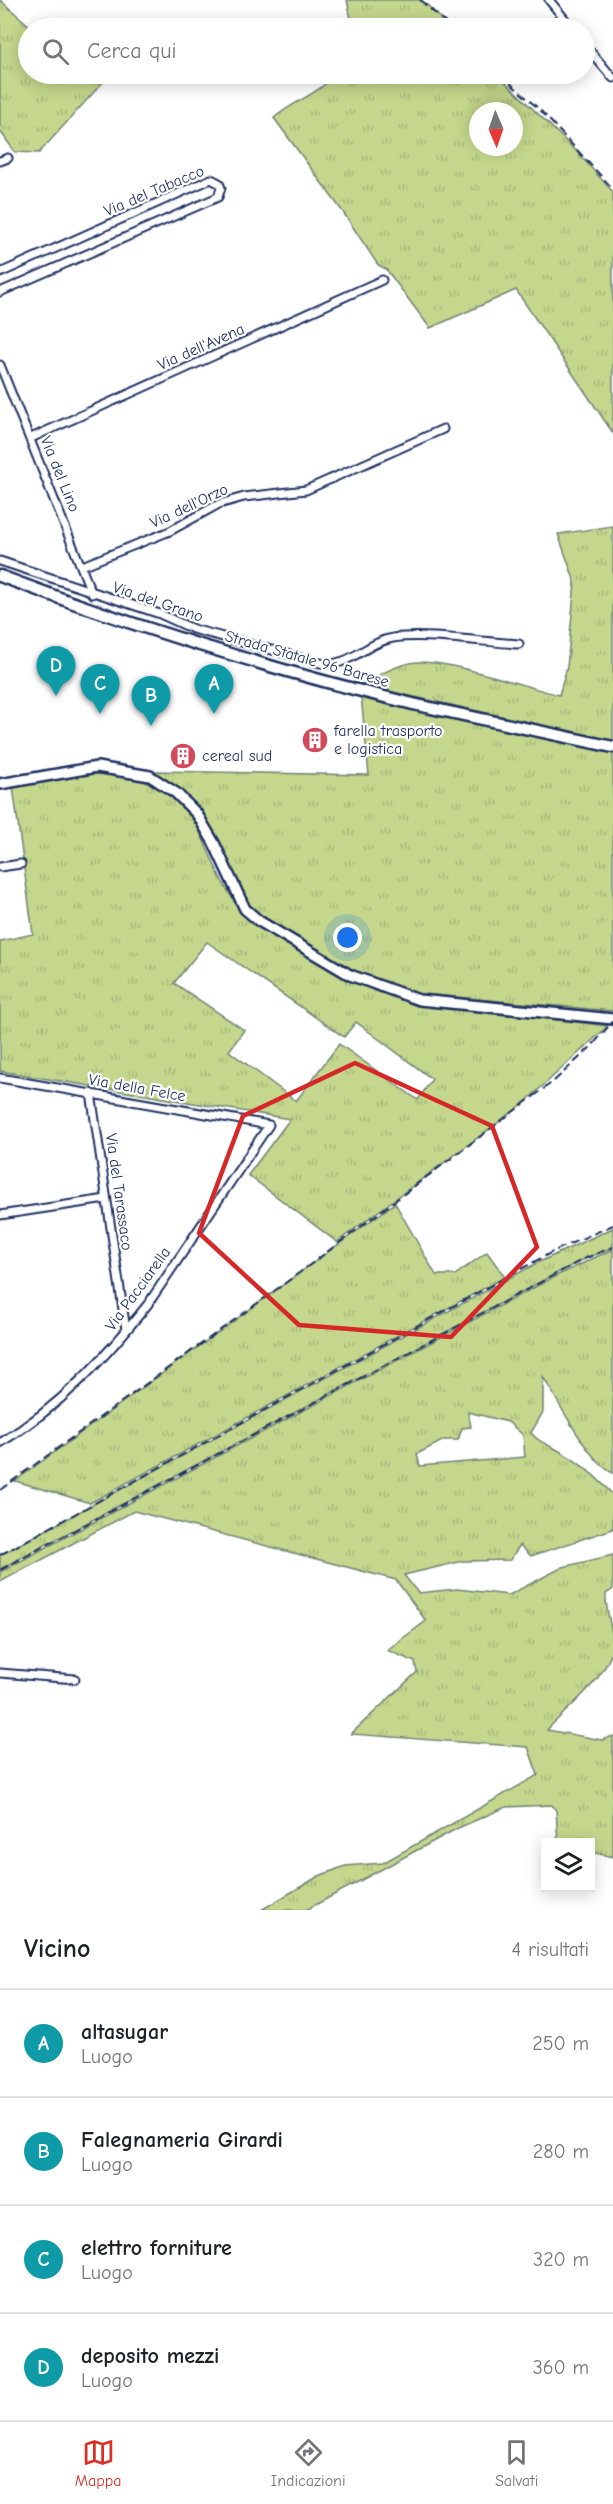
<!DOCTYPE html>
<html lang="it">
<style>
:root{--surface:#fff;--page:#f6f6f6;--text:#202124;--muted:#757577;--line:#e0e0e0;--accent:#d93025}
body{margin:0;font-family:"Comic Neue",sans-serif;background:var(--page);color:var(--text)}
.controls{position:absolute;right:18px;bottom:18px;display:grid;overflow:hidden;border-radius:0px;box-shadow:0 3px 15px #0003}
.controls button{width:54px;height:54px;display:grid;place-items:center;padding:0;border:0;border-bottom:2px solid var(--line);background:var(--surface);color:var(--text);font:30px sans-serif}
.compass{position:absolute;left:469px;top:102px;width:54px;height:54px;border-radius:50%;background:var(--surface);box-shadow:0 3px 15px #0003;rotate:178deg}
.you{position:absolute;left:348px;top:938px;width:21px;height:21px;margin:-15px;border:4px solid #fff;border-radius:50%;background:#1a73e8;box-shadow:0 0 0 9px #1a73e833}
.badge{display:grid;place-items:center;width:39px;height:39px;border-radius:50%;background:var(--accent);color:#fff;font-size:20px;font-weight:700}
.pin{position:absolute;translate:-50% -50px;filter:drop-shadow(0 2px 3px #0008)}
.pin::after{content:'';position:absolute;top:32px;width:21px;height:18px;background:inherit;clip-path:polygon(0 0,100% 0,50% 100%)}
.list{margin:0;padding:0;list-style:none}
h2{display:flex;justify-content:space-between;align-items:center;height:78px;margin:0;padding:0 24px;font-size:26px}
h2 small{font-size:20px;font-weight:400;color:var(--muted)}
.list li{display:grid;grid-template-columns:39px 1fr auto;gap:18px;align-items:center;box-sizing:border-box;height:108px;padding:0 24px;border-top:2px solid var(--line)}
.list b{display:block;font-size:22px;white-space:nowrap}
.list p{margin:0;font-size:20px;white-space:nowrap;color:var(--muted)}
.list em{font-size:20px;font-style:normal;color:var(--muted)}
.icon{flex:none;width:33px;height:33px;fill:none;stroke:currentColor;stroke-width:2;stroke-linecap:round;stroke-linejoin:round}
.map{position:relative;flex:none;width:613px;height:1910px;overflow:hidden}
.search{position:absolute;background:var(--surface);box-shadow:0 3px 15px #0003;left:18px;right:18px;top:18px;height:66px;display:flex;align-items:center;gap:15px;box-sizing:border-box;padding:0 21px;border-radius:33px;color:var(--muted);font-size:22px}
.sheet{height:510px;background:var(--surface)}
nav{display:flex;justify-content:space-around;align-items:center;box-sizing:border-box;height:84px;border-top:2px solid var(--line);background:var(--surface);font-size:16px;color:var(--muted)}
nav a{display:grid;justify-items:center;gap:3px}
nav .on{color:var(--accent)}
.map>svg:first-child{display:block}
.grass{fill:url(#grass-tufts);stroke:#708375;stroke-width:1.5;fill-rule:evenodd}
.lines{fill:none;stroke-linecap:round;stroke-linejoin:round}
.street-casing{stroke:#1b2f5e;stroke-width:11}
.secondary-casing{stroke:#1b2f5e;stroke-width:14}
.primary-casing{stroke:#1b2f5e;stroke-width:15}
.street{stroke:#fff;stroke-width:7}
.secondary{stroke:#fff;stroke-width:9}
.primary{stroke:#fff;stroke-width:10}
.rail{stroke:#1b2f5e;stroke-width:2;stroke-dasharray:9 4.5;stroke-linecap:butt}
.marked{fill:none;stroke:#d62828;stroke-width:4.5;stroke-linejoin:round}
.labels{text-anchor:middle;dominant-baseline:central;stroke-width:4.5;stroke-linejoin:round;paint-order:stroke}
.street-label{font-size:16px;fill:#1b2f5e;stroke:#fff}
.poi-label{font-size:16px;fill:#1b2f5e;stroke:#fff;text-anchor:start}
</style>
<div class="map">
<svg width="613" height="1910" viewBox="0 0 613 1910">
<defs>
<pattern id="grass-tufts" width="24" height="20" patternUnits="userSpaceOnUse" patternTransform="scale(1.5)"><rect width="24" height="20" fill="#c4d78c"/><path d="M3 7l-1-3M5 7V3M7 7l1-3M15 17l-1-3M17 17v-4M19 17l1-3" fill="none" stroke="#a8b97b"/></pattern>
</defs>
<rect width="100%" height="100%" fill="#fff"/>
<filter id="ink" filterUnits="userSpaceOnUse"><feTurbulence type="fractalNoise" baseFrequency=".0167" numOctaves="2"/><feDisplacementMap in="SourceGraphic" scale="12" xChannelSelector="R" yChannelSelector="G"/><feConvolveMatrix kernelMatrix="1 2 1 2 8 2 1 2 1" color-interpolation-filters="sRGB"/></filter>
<g filter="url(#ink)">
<!-- grass -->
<g class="grass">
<polygon points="0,0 32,28 28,28 28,74 92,74 104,81 39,153 15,152 0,131"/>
<polygon points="347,0 422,0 451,28 350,28 351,19"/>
<path d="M336,74h161l79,77 37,41v241l-97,-143 -86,38 -44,-59 -8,-4 -35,-53 -69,-94c20,-17 44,-24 62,-44zM478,111h36v36h-36z"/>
<path d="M613,526v215l-252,-56c15,-9 39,-22 57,-23 34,-1 105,24 141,33l8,-28 8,-85 -17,-48z"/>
<polygon points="361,696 613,752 613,1011 411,993 345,967 273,925 245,901 200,810 155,771 369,775"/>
<path d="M94,774c129,1 93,91 162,151l86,50 30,14 46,14 190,23 -85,78 -186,138 -89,-67 42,-56 -290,-48v-130l33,-7 -20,-147zM207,942l137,95 12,-15 76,57 -14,21 -79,-56 -43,57 -67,-50 15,-21 -70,-47z"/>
<polygon points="395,1203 436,1275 455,1275 487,1252 505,1277 90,1503 15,1481"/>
<polygon points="613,1228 613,1247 578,1262 0,1569 0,1555 537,1263"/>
<path d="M613,1249v224c-24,-10 -55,-73 -70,-96v35l-12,21c8,9 13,10 23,15 21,11 43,29 59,47v34l-82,27 -11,-11 -10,15 -47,1 -59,14 14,18 39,-4 52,6 54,-28 50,-12v34l-7,5c-1,18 7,32 7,51 -3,31 -45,62 -66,85l55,10 11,-4v121l-22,-5 -1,-10h-32l-2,-32 -4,-5 -46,2 -48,21 -152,82h-45l58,-34 26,-10 38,-3 155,-88 -10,-28 -177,-13 66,-62 -2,-10 -28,-12 39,-29 -30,-41 -262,-69 -134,71v-10l552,-294zM468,1412l40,10 15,13 2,22 -105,9 -3,-12 27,-14h14l4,-12 9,-1z"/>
</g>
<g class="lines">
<defs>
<g id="street">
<polyline points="549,0 572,28"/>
<polyline points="584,44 613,78"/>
<polyline points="0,161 8,158"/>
<polyline points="0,273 211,179 219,183 221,188 218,197 0,292"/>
<polyline points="0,365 92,594"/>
<polyline points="31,438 382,280"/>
<path d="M0,561l160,53 33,15 131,35c27,2 43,-22 69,-26 33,-5 90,4 126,6"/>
<polyline points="82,566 170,531 219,504 244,497 306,490 443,429"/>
<polyline points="0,867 21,864"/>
<path d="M0,1078l269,47 -121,179c-43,54 -88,103 -148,139"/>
<polyline points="91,1093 126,1330"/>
<polyline points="0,1215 106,1199"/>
<polyline points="0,1673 75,1679"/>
</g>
<polyline id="secondary" points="0,784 97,767 150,776 176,793 197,814 214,843 245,909 259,921 350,975 419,1000 613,1019"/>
<path id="primary" d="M0,576c134,51 273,94 413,128 66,15 133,28 200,43"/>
</defs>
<!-- street casing -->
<use href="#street" class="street-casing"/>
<!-- secondary casing -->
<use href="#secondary" class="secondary-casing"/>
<!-- primary casing -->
<use href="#primary" class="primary-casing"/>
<!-- street -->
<use href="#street" class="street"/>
<!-- secondary -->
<use href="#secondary" class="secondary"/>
<!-- primary -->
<use href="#primary" class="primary"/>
<!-- rail -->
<g class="rail">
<polyline points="420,0 451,28"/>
<polyline points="500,74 540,110 613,189"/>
<polyline points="0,1490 299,1273 554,1081 591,1047 613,1021"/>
<polyline points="0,1555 554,1251 613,1225"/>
<polyline points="0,1570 586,1258 613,1247"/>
</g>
</g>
</g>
<!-- marked area -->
<path class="marked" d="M355,1063l137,63 45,121 -86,90 -152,-12 -100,-92 44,-117z"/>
<!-- icons -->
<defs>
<symbol id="building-disc" viewBox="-11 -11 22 22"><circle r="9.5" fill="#d1495b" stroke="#fff"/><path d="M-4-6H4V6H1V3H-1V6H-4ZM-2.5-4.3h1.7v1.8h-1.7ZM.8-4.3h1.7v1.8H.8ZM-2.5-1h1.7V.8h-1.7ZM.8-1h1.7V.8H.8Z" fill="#fff"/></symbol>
</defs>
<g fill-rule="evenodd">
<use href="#building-disc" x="300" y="725" width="30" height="30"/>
<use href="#building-disc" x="168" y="741" width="30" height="30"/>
</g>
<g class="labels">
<!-- street labels -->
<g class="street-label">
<text transform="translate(154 191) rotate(-23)">Via del Tabacco</text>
<text transform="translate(201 347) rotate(-24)">Via dell'Avena</text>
<text transform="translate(60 474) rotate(68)">Via del Lino</text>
<text transform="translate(189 506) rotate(-25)">Via dell'Orzo</text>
<text transform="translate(158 602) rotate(19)">Via del Grano</text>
<text transform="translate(307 659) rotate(16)">Strada Statale 96 Barese</text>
<text transform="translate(137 1088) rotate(10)">Via della Felce</text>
<text transform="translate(119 1192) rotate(82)">Via del Tarassaco</text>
<text transform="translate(138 1289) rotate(-54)">Via Pacciarella</text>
</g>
<!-- poi labels -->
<g class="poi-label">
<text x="334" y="731">farella trasporto<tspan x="334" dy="18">e logistica</tspan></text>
<text x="202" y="756">cereal sud</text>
</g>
</g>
</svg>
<div class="controls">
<button><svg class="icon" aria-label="layers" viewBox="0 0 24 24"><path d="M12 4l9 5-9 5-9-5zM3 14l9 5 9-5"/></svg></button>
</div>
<svg class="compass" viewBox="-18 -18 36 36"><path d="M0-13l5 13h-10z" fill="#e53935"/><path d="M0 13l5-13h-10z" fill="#757577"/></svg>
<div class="you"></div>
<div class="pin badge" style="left:214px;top:714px;background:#0f9aa8">A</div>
<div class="pin badge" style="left:151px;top:726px;background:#0f9aa8">B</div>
<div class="pin badge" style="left:100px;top:714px;background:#0f9aa8">C</div>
<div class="pin badge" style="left:56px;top:696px;background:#0f9aa8">D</div>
<div class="search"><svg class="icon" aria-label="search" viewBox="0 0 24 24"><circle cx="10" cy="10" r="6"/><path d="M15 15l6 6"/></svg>Cerca qui</div>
</div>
<section class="sheet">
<h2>Vicino<small>4 risultati</small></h2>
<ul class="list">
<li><span class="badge" style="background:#0f9aa8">A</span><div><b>altasugar</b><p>Luogo</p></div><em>250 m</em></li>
<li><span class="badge" style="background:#0f9aa8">B</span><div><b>Falegnameria Girardi</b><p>Luogo</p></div><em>280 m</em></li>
<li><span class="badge" style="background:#0f9aa8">C</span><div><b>elettro forniture</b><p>Luogo</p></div><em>320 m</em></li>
<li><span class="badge" style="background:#0f9aa8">D</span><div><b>deposito mezzi</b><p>Luogo</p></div><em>360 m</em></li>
</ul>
</section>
<nav>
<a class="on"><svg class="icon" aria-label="map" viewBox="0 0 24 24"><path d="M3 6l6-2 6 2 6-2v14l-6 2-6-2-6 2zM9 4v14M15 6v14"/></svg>Mappa</a>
<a><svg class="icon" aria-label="directions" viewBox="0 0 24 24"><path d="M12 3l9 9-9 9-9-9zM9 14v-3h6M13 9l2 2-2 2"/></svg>Indicazioni</a>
<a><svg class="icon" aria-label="saved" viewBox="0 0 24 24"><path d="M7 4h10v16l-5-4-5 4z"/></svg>Salvati</a>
</nav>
